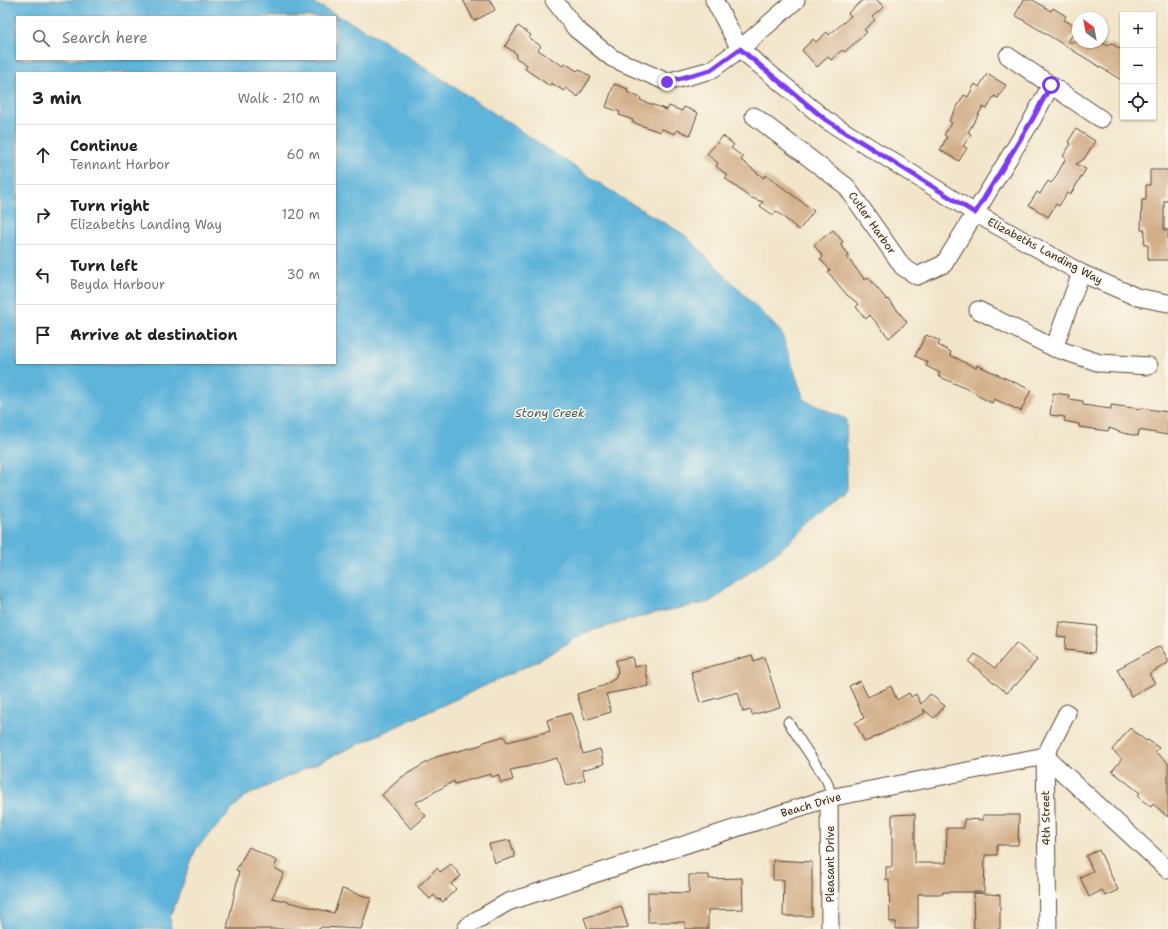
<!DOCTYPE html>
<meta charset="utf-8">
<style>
:root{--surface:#fff;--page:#f6f6f6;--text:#222;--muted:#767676;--line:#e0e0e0}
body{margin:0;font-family:"Shantell Sans",sans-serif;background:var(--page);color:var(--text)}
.controls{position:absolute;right:12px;top:12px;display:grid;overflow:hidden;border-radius:0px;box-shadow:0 1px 3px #0004}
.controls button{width:36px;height:36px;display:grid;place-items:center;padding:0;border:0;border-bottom:1px solid var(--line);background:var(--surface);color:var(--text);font:20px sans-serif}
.compass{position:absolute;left:1072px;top:12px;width:36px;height:36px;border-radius:50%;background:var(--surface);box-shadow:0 1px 3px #0004;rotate:328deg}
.stop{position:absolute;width:12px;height:12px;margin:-9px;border:3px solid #7c3aed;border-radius:50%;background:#fff}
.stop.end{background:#7c3aed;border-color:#fff;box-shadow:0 1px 4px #0008}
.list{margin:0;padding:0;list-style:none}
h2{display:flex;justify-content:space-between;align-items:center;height:52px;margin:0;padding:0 16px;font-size:17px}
h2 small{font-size:13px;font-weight:400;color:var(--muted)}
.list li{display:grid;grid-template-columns:26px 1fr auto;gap:12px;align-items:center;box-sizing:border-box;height:60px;padding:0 16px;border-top:1px solid var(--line)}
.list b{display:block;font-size:15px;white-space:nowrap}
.list p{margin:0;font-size:13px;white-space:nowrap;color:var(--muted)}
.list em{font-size:13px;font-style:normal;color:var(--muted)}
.icon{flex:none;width:22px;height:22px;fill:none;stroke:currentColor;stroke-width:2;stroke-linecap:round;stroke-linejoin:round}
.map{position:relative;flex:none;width:1168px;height:929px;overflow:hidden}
.search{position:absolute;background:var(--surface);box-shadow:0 1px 3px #0004;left:16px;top:16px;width:320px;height:44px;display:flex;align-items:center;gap:10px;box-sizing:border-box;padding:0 14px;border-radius:0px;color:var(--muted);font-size:15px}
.panel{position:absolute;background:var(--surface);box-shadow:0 1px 3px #0004;left:16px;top:72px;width:320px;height:292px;border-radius:0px}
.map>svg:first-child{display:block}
.water{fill:#5eb4da;stroke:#4c6f7c;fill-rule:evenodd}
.building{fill:#d3af89}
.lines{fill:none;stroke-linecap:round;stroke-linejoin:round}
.service-casing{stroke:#564638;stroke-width:11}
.minor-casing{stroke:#564638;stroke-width:19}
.service{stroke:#fff;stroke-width:9}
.minor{stroke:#fff;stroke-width:17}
.route{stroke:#7c3aed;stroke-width:5}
.labels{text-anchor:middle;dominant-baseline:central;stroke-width:3;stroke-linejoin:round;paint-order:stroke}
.street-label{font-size:11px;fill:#3b2a1e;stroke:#fbf7ec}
.water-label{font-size:12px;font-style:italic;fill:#475a60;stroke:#fbf7ec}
</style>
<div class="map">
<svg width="1168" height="929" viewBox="0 0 1168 929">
<rect width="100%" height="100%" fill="#fbf7ec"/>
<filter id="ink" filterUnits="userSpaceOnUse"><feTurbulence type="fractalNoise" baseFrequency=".025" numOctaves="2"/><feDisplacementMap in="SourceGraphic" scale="8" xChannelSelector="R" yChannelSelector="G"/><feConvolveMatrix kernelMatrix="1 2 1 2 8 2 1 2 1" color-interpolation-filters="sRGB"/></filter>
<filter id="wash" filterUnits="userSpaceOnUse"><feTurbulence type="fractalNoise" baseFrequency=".012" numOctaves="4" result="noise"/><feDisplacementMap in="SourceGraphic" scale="16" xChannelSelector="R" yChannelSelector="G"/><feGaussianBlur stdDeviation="0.9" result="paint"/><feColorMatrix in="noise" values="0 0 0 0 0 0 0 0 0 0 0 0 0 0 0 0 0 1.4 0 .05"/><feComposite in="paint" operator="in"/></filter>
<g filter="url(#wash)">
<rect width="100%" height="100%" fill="#f2e5c9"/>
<!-- water -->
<path class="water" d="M0,0h308l74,39 238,158 65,38 96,97 23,68 42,19 1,71 -66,59 -71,53 -60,12 -66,19 -48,29 -292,135 -48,52 -26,69 1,11h-171zM17,17h318v42h-318zM17,73h318v290h-318z"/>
<g id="blocks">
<!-- building -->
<g class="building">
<polygon points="463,0 490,0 495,10 474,21"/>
<polygon points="863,0 877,0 884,7 872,17 875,20 864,30 867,32 855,43 844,52 842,50 831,60 828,57 817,67 802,50 813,39 816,42 827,32 829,35 851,16 848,13"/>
<polygon points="1024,0 1033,0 1051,11 1053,8 1066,16 1064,20 1077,27 1068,42 1101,42 1108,46 1111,43 1123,51 1123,81 1015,15"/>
<polygon points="518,26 531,35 529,38 541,46 538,50 563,66 565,63 577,71 579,69 591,77 578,97 566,88 564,91 551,83 550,86 525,69 527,65 515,57 517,54 505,46"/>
<polygon points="987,74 1006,85 998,98 994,96 987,109 983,107 968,132 971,134 963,146 967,148 959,161 940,150 947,137 944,135 952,123 949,121 964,95 968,97 975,84 979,87"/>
<polygon points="614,84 628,89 627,92 641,98 640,100 667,110 669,106 682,111 684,107 698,113 690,135 677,130 675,134 662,129 660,132 632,122 633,120 619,115 620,112 606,107"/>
<polygon points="1076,129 1095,141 1084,159 1076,164 1086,169 1077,184 1070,195 1067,193 1059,206 1056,204 1048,217 1029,205 1037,192 1040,194 1048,181 1051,183 1054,180 1066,158 1063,156 1071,144 1068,142"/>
<polygon points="723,136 734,145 731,148 743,157 741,160 764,178 766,175 814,211 799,230 776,211 773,215 760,206 763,202 749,197 725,178 728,176 716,166 718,163 707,154"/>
<polygon points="1150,170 1168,170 1168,201 1164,201 1164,230 1168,230 1168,260 1148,260 1148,245 1144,245 1145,230 1141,230 1142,200 1146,200 1146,185 1150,185"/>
<polygon points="833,230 843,242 840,244 849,255 847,257 865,280 868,277 887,300 888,299 907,322 889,338 870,315 866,319 856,307 859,304 847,295 828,272 830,270 820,259 823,257 814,245"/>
<polygon points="926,335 940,341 938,345 951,352 950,355 976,368 977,365 1031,390 1021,411 994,399 992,403 978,396 976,393 938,376 940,373 926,366 928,362 915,356"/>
<polygon points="1053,393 1069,395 1069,399 1083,401 1083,405 1111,409 1111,405 1141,409 1141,408 1168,412 1168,435 1139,430 1138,436 1123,433 1109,428 1108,431 1079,427 1079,424 1064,421 1065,417 1050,415"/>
<polygon points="1059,622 1097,626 1094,653 1065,650 1066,637 1057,636"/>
<polygon points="1016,643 1037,660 1016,685 1014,684 1007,693 969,662 975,654 995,668"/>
<polygon points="1160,646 1168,659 1168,663 1149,674 1155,683 1131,696 1117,669"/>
<polygon points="752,655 754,661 764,657 780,707 752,715 751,710 743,712 738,692 700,703 691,672"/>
<polygon points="632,657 634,667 645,665 649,686 606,694 611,712 585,720 577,694 603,686 616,678 616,674 618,673 616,660"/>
<polygon points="860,681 868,697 891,686 897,700 909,693 911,697 916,694 921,704 930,694 945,706 934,718 923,709 925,713 865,742 855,723 864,718 849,686"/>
<polygon points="571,713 583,754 600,749 604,764 582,770 585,780 566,786 557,758 526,767 510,770 513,780 501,783 498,775 492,777 491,774 455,784 454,781 415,803 426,816 411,829 382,795 402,777 436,757 481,745 484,742 504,736 507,742 550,731 547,720"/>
<polygon points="1130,728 1146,741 1148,740 1159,748 1155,752 1168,763 1168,817 1153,804 1151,807 1137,796 1140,793 1112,771 1122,759 1112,750"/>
<polygon points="915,814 915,863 946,863 947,828 964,828 964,819 983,820 983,815 1019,815 1018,845 997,845 997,855 985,855 984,892 943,892 943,894 918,894 918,929 896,929 896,922 890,922 889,880 886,880 886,867 892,867 892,815"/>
<polygon points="510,840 515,857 495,863 489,844"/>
<polygon points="249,847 277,861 274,868 284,873 272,898 334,913 342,889 371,898 361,929 321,927 320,929 227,929 239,872 236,870"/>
<polygon points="1099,850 1118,890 1105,896 1102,890 1089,897 1080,877 1093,871 1086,856"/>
<polygon points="773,860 812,862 812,916 783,916 784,880 773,880"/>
<polygon points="451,864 461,876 451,884 456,889 443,902 440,899 438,900 434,895 430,899 418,887 437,868 440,872"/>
<polygon points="689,875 709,875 709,879 742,878 743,909 708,910 708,929 685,929 685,922 648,922 648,892 689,893"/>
<polygon points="973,893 1000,895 1000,929 974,929"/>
<polygon points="621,906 628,927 621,929 588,929 584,918"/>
</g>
</g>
</g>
<g filter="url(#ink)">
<use href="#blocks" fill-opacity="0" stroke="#564638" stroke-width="1"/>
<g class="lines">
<defs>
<polyline id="service" points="788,722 827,781 832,797"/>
<g id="minor">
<polyline points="554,0 576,29 612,58 667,82 711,70 740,49 796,0"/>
<polyline points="714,0 740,49 826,120 975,213 1081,273 1137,297 1168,303"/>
<polyline points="1008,56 1101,119"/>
<polyline points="754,116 846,186 903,267 917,276 944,264 1032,120 1051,85"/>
<polyline points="978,310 1054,348 1100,363 1149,366"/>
<polyline points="1054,348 1081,273"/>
<polyline points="829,798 830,929"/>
<polyline points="466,929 470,924 508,902 829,798 1045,756 1168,870"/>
<polyline points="1048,929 1045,756 1067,713"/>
</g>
</defs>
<!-- service casing -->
<use href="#service" class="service-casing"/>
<!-- minor casing -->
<use href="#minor" class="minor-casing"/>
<!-- service -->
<use href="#service" class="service"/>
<!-- minor -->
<use href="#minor" class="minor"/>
</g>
</g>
<g class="lines" filter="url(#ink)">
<!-- route -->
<polyline class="route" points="667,82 711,70 740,49 826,120 975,213 1032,120 1051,85"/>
</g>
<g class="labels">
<!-- street labels -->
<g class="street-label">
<text transform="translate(872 223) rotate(55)">Cutler Harbor</text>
<text transform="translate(1045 251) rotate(28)">Elizabeths Landing Way</text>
<text transform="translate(811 805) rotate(-16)">Beach Drive</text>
<text transform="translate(1046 818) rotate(-91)">4th Street</text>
<text transform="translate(830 864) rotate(-90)">Pleasant Drive</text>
</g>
<!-- water labels -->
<g class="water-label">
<text x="550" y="413">Stony Creek</text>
</g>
</g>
</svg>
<div class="controls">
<button>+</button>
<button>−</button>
<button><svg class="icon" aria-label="locate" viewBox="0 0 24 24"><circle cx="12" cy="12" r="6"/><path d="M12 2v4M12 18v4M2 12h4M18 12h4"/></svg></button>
</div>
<svg class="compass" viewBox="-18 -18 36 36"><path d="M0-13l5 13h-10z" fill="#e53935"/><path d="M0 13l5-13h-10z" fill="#767676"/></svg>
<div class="stop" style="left:1051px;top:85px"></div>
<div class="stop end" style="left:667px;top:82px"></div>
<div class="search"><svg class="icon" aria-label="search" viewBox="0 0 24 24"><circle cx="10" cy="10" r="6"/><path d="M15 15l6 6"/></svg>Search here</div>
<section class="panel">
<h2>3 min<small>Walk · 210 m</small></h2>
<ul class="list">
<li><svg class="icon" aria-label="ahead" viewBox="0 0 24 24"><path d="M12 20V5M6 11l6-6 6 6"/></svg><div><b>Continue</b><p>Tennant Harbor</p></div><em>60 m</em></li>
<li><svg class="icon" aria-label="right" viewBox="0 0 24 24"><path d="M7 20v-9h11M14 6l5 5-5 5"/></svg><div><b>Turn right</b><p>Elizabeths Landing Way</p></div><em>120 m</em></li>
<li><svg class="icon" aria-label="left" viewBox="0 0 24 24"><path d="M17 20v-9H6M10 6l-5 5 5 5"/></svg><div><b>Turn left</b><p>Beyda Harbour</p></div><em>30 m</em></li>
<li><svg class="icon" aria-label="arrive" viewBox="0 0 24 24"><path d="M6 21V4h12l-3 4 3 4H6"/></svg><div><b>Arrive at destination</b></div></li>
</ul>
</section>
</div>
